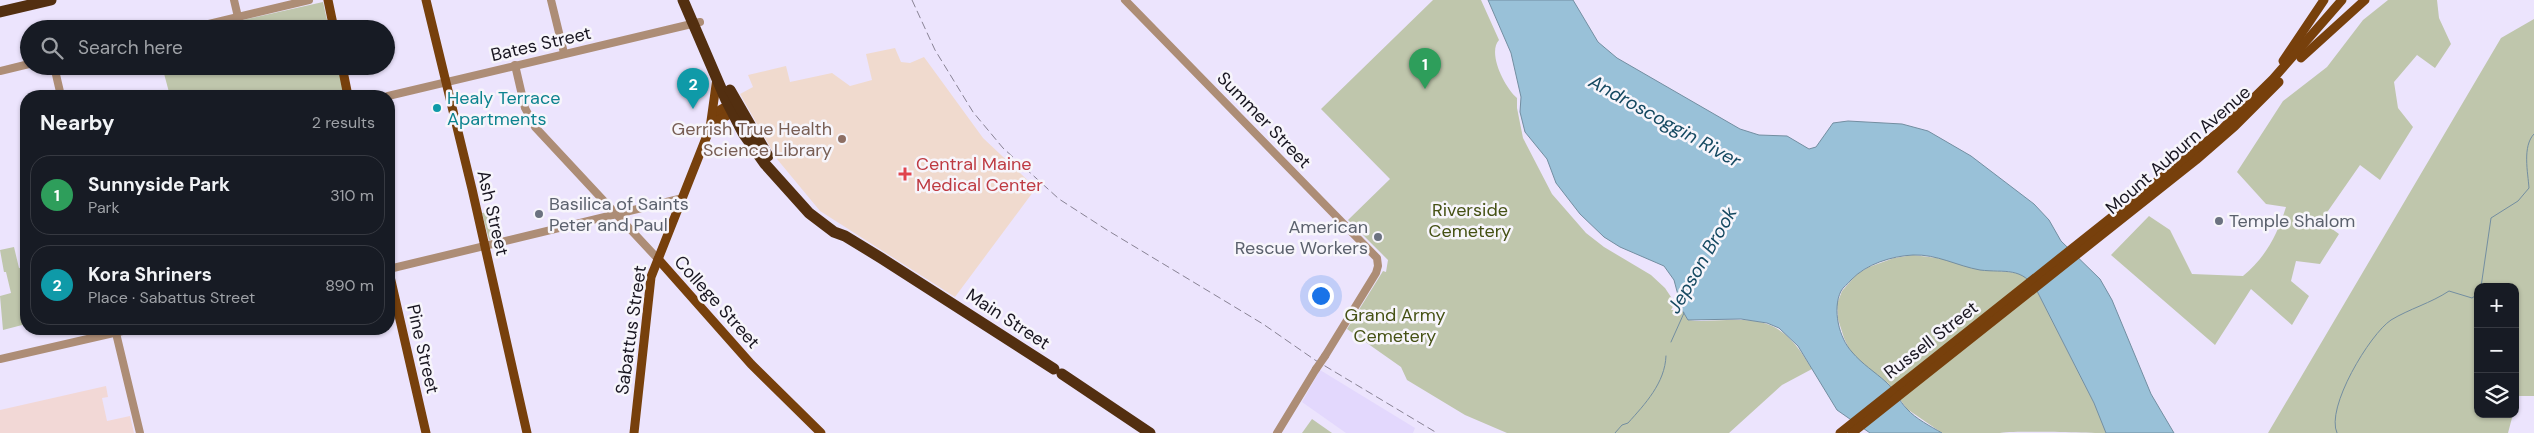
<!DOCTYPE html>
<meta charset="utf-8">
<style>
:root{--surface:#171b24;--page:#20242c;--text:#f1f3f6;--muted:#9ea1a6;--line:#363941;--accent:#8c9099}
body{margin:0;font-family:"DM Sans",sans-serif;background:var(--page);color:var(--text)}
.controls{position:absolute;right:15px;bottom:15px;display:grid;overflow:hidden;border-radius:10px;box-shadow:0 1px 4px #0004}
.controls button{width:45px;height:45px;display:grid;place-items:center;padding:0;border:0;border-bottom:1px solid var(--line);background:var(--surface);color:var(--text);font:25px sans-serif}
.you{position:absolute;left:1320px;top:295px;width:18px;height:18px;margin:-12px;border:4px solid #fff;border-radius:50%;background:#1a73e8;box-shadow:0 0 0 8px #1a73e833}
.badge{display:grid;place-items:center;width:32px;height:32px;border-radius:50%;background:var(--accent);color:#fff;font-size:16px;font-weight:700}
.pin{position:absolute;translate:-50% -41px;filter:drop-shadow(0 1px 2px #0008)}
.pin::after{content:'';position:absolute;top:26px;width:18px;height:15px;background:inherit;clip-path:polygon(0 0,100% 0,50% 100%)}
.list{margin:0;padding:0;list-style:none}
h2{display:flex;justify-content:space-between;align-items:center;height:65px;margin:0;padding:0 20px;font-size:21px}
h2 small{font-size:16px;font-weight:400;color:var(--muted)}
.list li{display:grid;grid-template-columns:32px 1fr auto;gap:15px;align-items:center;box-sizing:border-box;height:80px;margin:0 10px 10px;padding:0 10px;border:1px solid var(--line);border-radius:20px}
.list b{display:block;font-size:19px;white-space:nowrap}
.list p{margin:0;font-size:16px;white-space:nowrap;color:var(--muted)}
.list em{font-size:16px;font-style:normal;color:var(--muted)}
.icon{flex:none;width:28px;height:28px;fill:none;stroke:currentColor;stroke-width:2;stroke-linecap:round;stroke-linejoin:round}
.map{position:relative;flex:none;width:2534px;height:433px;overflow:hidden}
.search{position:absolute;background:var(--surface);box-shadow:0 1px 4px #0004;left:20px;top:20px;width:375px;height:55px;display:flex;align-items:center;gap:12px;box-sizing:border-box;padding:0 18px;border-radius:28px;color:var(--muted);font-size:19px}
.panel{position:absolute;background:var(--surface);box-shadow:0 1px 4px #0004;left:20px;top:90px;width:375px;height:245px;border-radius:20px}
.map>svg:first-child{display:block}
.built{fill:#e3d8fd}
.education{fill:#f2d8d6}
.medical{fill:#f0dace}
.green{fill:#bfc6ac}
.water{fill:#99c1d8;stroke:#738ea1}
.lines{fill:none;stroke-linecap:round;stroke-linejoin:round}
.stream{stroke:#738ea1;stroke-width:1}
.minor{stroke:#ad8d76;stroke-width:8}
.major{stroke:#77400c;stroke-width:9}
.highway{stroke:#532f10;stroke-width:11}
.rail{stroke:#898395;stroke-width:1;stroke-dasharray:8 4;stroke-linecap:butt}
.minor-bridge{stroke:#ad8d76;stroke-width:8}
.culture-dot{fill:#0f9aa8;stroke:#f7f5fb;stroke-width:2}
.education-dot{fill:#8d6e63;stroke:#f7f5fb;stroke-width:2}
.health-dot{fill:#e0444e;stroke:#f7f5fb;stroke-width:2}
.worship-dot{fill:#6b7280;stroke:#f7f5fb;stroke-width:2}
.labels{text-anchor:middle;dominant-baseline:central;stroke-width:5;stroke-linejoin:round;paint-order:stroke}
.street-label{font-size:18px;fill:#191621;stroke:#f7f5fb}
.culture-label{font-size:18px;fill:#0d838f;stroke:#f7f5fb;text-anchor:start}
.education-label{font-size:18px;fill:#785e54;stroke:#f7f5fb;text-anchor:end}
.health-label{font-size:18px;fill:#be3a42;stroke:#f7f5fb;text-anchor:start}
.worship-label{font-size:18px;fill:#5b616d;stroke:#f7f5fb;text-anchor:start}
.park-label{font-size:18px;fill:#455114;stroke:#f7f5fb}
.water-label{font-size:19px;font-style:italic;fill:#154961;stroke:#f7f5fb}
</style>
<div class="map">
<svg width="2534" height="433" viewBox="0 0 2534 433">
<rect width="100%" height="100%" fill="#ece4fd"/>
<!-- built -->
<polygon class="built" points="1320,370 1415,428 1413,433 1346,433 1302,402"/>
<!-- education -->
<polygon class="education" points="106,386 108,397 102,398 107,421 130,416 134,433 0,433 0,410"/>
<!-- medical -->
<polygon class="medical" points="895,48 901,62 910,63 924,57 983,138 1036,188 955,297 820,211 777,159 740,94 753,87 748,75 786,66 790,82 832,73 850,86 872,80 866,54"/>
<!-- green -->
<g class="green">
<path d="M1433,0h48l18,40c-12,13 6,48 18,58v10l6,30 29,56 34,39 18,14 47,28 14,13 10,15 -4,7h11l6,10c13,2 26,0 39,0 47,-2 62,11 85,49l-30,16 -53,48h-222l-42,-18 -58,-35 -6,-13 -54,-38 36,-58 3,1 2,-12 -40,-40 42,-41 -69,-70z"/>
<path d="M2388,0h49l2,18 12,26 -16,24 -18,-13 -23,27 4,26 15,19 -33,53 -20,-15 -39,56 18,13 -19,30 -24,-3 -5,20 18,15 -17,29 -41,-36 -36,56 -104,-90 38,-39 21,14 22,44 51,2c23,-19 34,-41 43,-69l-20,-3 -29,-32 46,-71 44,-34 36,-47z"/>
<polygon points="323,2 329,29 202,29"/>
<polygon points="2534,19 2534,396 2519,396 2515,408 2515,287 2478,287 2478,414 2513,414 2508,433 2268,433 2501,38"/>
<polygon points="162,66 338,66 345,96 170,96"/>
<polygon points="495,211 501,237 489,240 482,213"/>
<polygon points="14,247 19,268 26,267 26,324 3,330 0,296 11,293 6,272 4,272 0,250"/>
<path d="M1913,255l32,4 34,10 39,4 7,3 12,15 57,112 13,30c-15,0 -100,-3 -107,0h-58l-35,-24 -19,-26 -22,-16 -16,-16 -6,-13 -6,-19 -1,-15 5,-13 15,-17 12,-7 25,-9z"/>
<polygon points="1312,419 1332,433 1302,433"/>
</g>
<!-- water -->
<path class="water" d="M1488,0h85l25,42 19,16 123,71 19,6 28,1 22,13 7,-2 17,-24 15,-2 54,3 26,7 43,25 63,48 15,16 12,21 39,38 12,21 39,94 23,39h-68l-12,-30 -57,-112c-15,-25 -32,-18 -57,-21 -23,-4 -43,-16 -67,-15 -21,1 -47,9 -62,25 -3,4 -8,7 -10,11 -9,18 -2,47 11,61 10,12 23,20 34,30 9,8 13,19 21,27 9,10 23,17 35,24h-72l-33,-23 -39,-64 -19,-18 -12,-5 -26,-4 -53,1 -6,-10 -8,-30 -10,-14 -44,-19 -16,-10 -24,-23 -24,-31 -9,-24 -22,-27 -5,-20 1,-15 -10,-44z"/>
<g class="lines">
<!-- stream -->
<g class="stream">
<path d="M2481,287l10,-69 27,-17 11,-13c-1,-15 -7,-42 5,-54"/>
<polyline points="1671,342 1684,313"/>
<path d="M1615,433l7,-8 6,-2c17,-19 37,-40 38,-67"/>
<path d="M2337,433c-12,-25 33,-99 54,-113 18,-11 40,-17 58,-29l23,7 6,-4"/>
</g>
<!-- minor -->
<g class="minor">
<polyline points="234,0 238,17"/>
<polyline points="551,0 564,53"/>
<polyline points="1125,0 1377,258 1378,266 1376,273 1325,356"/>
<polyline points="188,29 309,0"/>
<polyline points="515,65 525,108 535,127 658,259"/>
<polyline points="54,66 61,96"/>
<polyline points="0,71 29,64"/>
<polyline points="388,96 700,22"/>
<polyline points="389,269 683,198"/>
<polyline points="115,329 140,433"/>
<polyline points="0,359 131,329"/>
<polyline points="1277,433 1316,369"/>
</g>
<!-- major -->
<g class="major">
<polyline points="328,0 334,29"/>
<polyline points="426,0 472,189 527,433"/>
<polyline points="2301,58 2365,0"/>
<polyline points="2283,61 2324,0"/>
<polyline points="342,66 348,96"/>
<polyline points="712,123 720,110 734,102"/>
<polyline points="710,128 717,78"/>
<polyline points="658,259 751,364 821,433"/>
<polyline points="389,272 426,433"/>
<polyline points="634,433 651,277 710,128 719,120 737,110"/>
<polyline points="1840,433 2220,131 2273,79 2342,0"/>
<polyline points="1852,433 2196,160 2235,126 2279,82"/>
</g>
<!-- highway -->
<g class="highway">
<polyline points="683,0 726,100 743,133 765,164 809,213 834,232 845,236 881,258 1054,369"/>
<polyline points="0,12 51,0"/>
<polyline points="730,90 768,156"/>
<polyline points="1062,374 1150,433"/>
</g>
<!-- rail -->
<polyline class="rail" points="912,0 935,50 973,112 1003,148 1059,199 1107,230 1263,324 1315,360 1437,433"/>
<!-- minor-bridge -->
<polyline class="minor-bridge" points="1316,369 1325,356"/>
</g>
<!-- markers -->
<circle class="culture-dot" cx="437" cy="108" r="5"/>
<circle class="education-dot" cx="842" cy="139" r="5"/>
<path class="health-dot" d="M902.5 166.5h5v5h5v5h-5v5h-5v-5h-5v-5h5z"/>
<g class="worship-dot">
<circle cx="539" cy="214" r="5"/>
<circle cx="2219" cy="221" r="5"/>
<circle cx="1378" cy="237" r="5"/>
</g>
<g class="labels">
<!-- street labels -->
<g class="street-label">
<text transform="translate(541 44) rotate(-13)">Bates Street</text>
<text transform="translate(1264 120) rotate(46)">Summer Street</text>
<text transform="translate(2178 150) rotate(-41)">Mount Auburn Avenue</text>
<text transform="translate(493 213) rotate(77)">Ash Street</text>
<text transform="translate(717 302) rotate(48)">College Street</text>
<text transform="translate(1008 319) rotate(33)">Main Street</text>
<text transform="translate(631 330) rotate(-82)">Sabattus Street</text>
<text transform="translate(1931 340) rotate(-38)">Russell Street</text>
<text transform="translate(423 349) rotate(77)">Pine Street</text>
</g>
<!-- culture labels -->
<g class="culture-label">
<text x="447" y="98">Healy Terrace<tspan x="447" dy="21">Apartments</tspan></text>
</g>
<!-- education labels -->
<g class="education-label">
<text x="832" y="129">Gerrish True Health<tspan x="832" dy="21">Science Library</tspan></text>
</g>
<!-- health labels -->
<g class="health-label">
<text x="916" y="164">Central Maine<tspan x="916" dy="21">Medical Center</tspan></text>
</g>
<!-- worship labels -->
<g class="worship-label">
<text x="549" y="204">Basilica of Saints<tspan x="549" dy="21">Peter and Paul</tspan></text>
<text x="2229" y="221">Temple Shalom</text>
<text x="1368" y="227" text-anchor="end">American<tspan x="1368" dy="21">Rescue Workers</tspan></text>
</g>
<!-- park labels -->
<g class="park-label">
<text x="1470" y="210">Riverside<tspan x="1470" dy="21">Cemetery</tspan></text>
<text x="1395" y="315">Grand Army<tspan x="1395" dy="21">Cemetery</tspan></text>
</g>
<!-- water labels -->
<g class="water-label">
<text transform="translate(1665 121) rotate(29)">Androscoggin River</text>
<text transform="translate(1702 260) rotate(-60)">Jepson Brook</text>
</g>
</g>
</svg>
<div class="controls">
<button>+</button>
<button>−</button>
<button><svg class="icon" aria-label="layers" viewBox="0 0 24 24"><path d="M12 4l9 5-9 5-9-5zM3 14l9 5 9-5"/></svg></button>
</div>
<div class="you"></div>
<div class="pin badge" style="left:1425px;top:89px;background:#2e9e5b">1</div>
<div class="pin badge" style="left:693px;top:109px;background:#0f9aa8">2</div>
<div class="search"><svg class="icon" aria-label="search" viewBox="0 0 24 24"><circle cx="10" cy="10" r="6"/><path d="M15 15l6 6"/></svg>Search here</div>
<section class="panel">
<h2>Nearby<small>2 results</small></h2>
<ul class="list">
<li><span class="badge" style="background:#2e9e5b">1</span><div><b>Sunnyside Park</b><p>Park</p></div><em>310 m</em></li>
<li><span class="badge" style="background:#0f9aa8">2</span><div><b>Kora Shriners</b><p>Place · Sabattus Street</p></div><em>890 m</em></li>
</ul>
</section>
</div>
